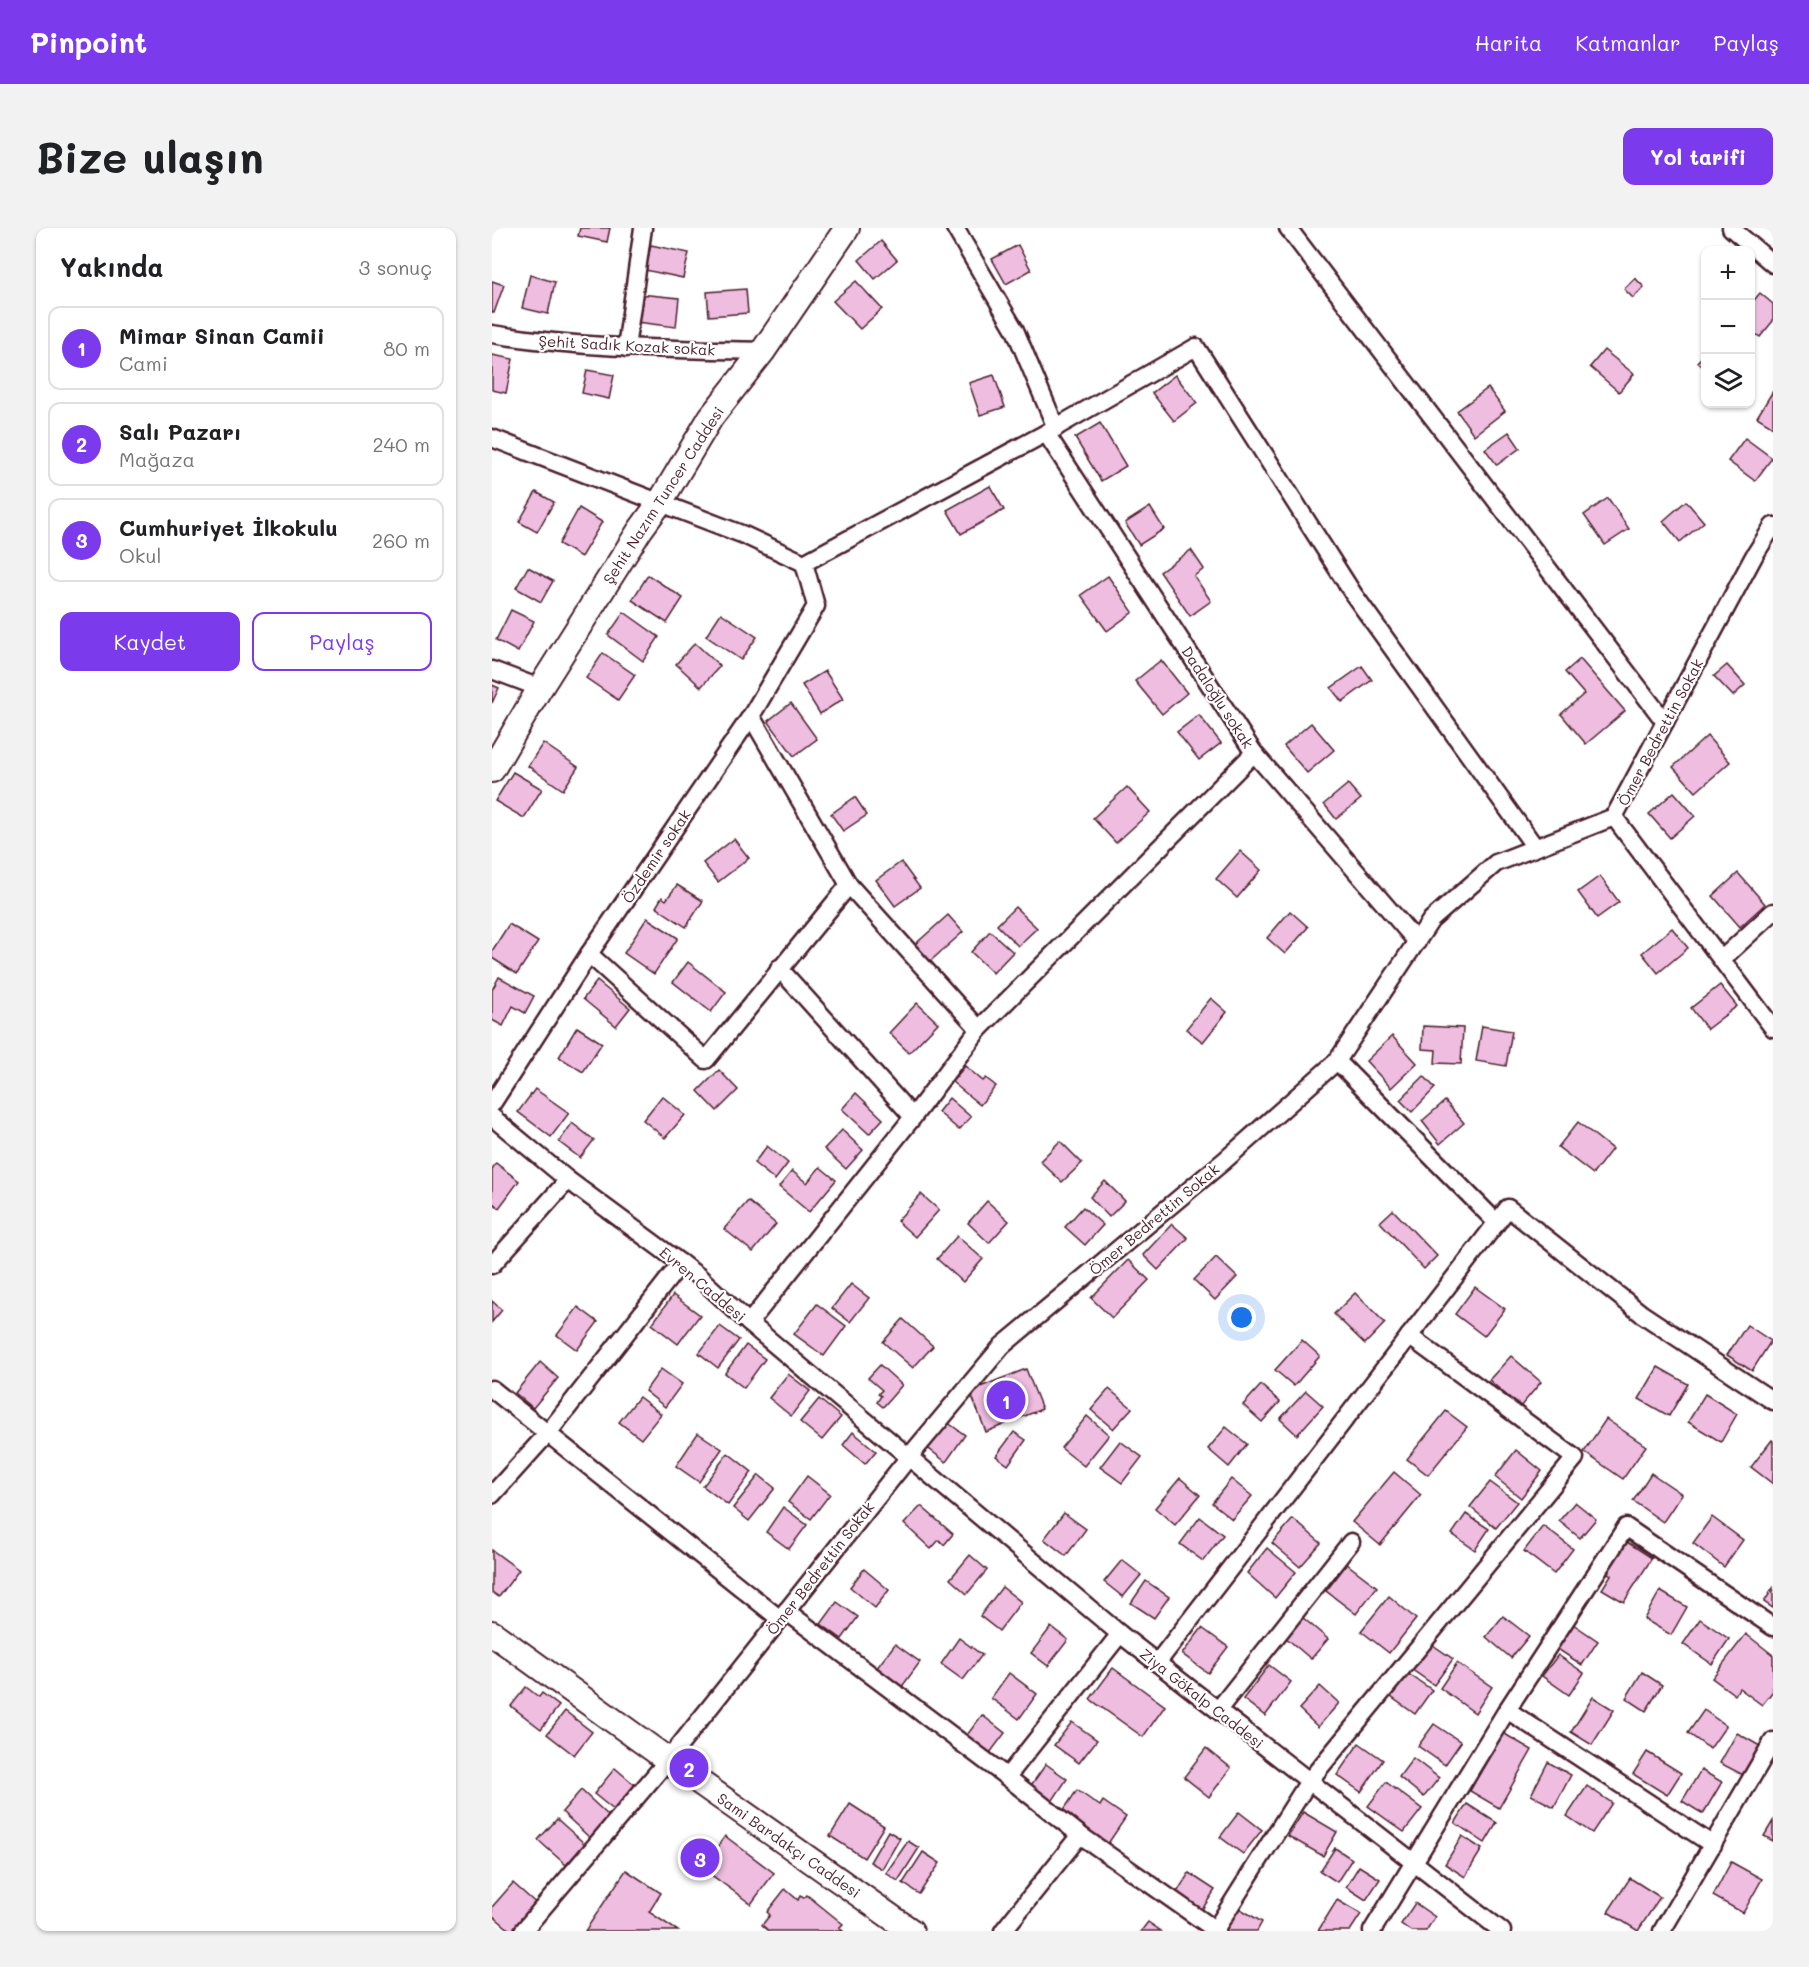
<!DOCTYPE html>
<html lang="tr">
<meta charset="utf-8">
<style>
:root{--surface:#fff;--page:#f2f2f2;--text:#202124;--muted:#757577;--line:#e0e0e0;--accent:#7c3aed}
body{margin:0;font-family:Mali,sans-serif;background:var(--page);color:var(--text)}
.controls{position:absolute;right:18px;top:18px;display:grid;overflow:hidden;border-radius:12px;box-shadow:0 2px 4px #0004}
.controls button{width:54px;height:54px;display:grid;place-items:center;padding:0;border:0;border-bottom:2px solid var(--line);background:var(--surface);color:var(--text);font:30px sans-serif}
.you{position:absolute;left:750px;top:1090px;width:21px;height:21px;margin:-15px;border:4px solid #fff;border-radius:50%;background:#1a73e8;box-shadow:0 0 0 9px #1a73e833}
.badge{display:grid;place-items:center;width:39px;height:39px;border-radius:50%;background:var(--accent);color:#fff;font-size:20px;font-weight:700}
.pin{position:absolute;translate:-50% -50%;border:3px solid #fff;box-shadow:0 2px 6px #0006}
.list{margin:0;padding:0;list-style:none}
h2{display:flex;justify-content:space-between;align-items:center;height:78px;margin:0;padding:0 24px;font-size:26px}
h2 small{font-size:20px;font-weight:400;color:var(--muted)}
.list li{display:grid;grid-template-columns:39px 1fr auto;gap:18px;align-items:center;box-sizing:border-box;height:84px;margin:0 12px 12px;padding:0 12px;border:2px solid var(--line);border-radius:12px}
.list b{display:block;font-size:22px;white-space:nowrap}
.list p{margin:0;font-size:20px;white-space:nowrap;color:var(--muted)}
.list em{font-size:20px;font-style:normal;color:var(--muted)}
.actions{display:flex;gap:12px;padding:18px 24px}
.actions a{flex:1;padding:14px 0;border:2px solid var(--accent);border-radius:12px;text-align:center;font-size:21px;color:var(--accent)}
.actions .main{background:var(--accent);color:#fff}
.icon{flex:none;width:33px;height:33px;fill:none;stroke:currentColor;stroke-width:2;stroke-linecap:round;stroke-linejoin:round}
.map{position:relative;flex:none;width:1281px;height:1703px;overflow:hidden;border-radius:12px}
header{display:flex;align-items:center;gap:36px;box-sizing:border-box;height:84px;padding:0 30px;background:var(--accent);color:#fff}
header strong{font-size:28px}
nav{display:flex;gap:33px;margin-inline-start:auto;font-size:21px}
.intro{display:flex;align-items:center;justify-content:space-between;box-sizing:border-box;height:144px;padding:0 36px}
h1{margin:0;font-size:42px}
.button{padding:15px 27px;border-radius:12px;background:var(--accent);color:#fff;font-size:21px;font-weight:700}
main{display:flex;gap:36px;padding:0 36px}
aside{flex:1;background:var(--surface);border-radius:12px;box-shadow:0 2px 4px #0004}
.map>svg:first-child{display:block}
.building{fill:#eebddf;stroke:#4a1f2b;stroke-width:1.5}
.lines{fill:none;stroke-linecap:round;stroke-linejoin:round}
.street-casing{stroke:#4a1f2b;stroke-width:21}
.secondary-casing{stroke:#4a1f2b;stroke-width:28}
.street{stroke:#fff;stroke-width:16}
.secondary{stroke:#fff;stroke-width:24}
.labels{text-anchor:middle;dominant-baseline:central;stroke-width:4.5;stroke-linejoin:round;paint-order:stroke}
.street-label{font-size:15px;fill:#4a1f2b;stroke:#fff}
</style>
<header>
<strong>Pinpoint</strong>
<nav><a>Harita</a><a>Katmanlar</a><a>Paylaş</a></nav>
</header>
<div class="intro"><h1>Bize ulaşın</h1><a class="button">Yol tarifi</a></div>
<main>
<aside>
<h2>Yakında<small>3 sonuç</small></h2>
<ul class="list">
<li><span class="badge">1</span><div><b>Mimar Sinan Camii</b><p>Cami</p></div><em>80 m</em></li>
<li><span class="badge">2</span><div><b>Salı Pazarı</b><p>Mağaza</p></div><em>240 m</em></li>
<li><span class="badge">3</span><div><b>Cumhuriyet İlkokulu</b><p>Okul</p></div><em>260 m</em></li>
</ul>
<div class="actions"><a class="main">Kaydet</a><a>Paylaş</a></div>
</aside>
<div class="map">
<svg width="1281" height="1703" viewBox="0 0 1281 1703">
<rect width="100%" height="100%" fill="#fff"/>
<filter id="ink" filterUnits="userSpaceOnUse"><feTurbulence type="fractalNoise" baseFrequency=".0167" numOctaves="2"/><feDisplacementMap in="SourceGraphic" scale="12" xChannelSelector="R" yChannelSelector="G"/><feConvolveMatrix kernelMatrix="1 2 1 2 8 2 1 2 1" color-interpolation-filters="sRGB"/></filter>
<g filter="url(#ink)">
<!-- building -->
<g class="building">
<polygon points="88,0 118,0 115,14 86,8"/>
<polygon points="389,13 405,32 383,51 367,32"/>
<polygon points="159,17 197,25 191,50 153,42"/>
<polygon points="526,17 539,42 514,56 500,31"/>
<polygon points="38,47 63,54 56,86 30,80"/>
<polygon points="1143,50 1152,59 1141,70 1132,61"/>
<polygon points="0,53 12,57 2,85 0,84"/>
<polygon points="364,53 390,81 368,101 341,73"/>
<polygon points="254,61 256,85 217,88 215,64"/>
<polygon points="1268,65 1281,76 1281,93 1268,109 1258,102 1258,77"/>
<polygon points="147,66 187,70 184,99 144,94"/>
<polygon points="1112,122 1142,146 1127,164 1098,139"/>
<polygon points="1214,125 1214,141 1205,134"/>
<polygon points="0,127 21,131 14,165 0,162"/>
<polygon points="95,142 122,147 117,171 90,165"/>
<polygon points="502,147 513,179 488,187 477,155"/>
<polygon points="683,147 705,175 682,193 660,165"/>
<polygon points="996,160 1013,183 982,207 965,183"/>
<polygon points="1281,163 1281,199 1265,189"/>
<polygon points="608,195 634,238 609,253 583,210"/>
<polygon points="1017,204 1028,220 1005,237 993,221"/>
<polygon points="1253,210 1280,230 1263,253 1236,233"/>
<polygon points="498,258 512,282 469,306 455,282"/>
<polygon points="44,264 62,274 45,304 27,294"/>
<polygon points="1116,270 1137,301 1113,317 1092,287"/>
<polygon points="1194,273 1212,294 1188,314 1171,293"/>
<polygon points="658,279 672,301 647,317 633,295"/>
<polygon points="87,280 110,294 89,329 67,316"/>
<polygon points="699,322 712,341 702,348 719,373 698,388 668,344"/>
<polygon points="36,339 61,353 49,374 24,360"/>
<polygon points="156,347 191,370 175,395 140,372"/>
<polygon points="616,348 641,384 615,403 589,367"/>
<polygon points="19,382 42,393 26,424 4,412"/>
<polygon points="132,384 167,409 151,433 116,407"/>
<polygon points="229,385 265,409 249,432 214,408"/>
<polygon points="203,415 228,438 209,459 184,436"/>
<polygon points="111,425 143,447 126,472 94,450"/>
<polygon points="1088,431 1133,483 1094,516 1069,486 1092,466 1073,444"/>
<polygon points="669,432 695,465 670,486 643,453"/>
<polygon points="1235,437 1253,457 1241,468 1222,448"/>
<polygon points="870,438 880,452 850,474 839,460"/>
<polygon points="333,443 351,471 328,486 310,457"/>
<polygon points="0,457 7,460 0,475"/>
<polygon points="299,475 325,511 302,528 276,493"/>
<polygon points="707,487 729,515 707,532 685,504"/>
<polygon points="819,495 842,522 815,545 792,518"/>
<polygon points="1215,508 1238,534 1204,564 1181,539"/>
<polygon points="51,515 86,539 71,562 36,538"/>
<polygon points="21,544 50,561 32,590 3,573"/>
<polygon points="856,556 869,571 844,591 832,576"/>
<polygon points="635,559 658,584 624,615 601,590"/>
<polygon points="1182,564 1203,588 1178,610 1157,586"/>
<polygon points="363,569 375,587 351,603 339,586"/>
<polygon points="242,611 257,630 226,654 211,635"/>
<polygon points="748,623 769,642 745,670 724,651"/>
<polygon points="409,634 428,660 403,678 384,652"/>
<polygon points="1246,645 1273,676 1248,699 1221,668"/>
<polygon points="1108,648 1127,674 1105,690 1086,664"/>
<polygon points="185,657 211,673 194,699 164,679 170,669 174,672"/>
<polygon points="523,679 545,700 526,718 505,697"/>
<polygon points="798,683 816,699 793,726 775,710"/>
<polygon points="456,687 471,704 434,737 419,720"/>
<polygon points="155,690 186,710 162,746 132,725"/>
<polygon points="17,696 46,714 25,746 0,730 0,723"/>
<polygon points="1180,700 1196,720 1166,745 1150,725"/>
<polygon points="498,703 521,724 501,745 479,724"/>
<polygon points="196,734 234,764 219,784 181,754"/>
<polygon points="7,749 42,768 33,785 21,778 11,798 0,792 0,762"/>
<polygon points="105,753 138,780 124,798 91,771"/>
<polygon points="1228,757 1245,778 1215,801 1199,780"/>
<polygon points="719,770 735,784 711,814 694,801"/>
<polygon points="425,775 446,795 417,825 397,805"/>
<polygon points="931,798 971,800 969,836 943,835 944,822 930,821"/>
<polygon points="990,798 1020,803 1014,838 984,833"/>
<polygon points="85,799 110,815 91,844 67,829"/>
<polygon points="900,808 925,835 899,860 874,833"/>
<polygon points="473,838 491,853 494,850 504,858 488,877 460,854"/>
<polygon points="227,842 246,862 225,883 206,863"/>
<polygon points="932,848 943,860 920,884 908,872"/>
<polygon points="43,861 77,885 59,909 26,884"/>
<polygon points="364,865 391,891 377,906 350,881"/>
<polygon points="170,868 193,887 173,910 151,892"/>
<polygon points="457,870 479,889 467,902 446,884"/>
<polygon points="953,873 972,895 948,916 930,893"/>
<polygon points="1086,894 1120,921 1101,946 1066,919"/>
<polygon points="80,895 102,912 88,930 67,914"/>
<polygon points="350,902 371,922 354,941 332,921"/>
<polygon points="568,913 590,935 570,954 548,933"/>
<polygon points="275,918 296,935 283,952 262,935"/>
<polygon points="4,935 27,953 7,980 0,974 0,941"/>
<polygon points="328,939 344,952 317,984 287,959 300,943 315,955"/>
<polygon points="613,953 633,973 617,989 598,969"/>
<polygon points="429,966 447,982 423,1009 405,993"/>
<polygon points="256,973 284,996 261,1024 232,1001"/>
<polygon points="495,973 517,993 497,1015 476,995"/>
<polygon points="591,979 611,997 593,1017 573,999"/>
<polygon points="901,982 945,1028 932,1041 888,994"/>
<polygon points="680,996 696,1010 666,1042 651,1027"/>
<polygon points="465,1008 491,1031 471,1054 445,1031"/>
<polygon points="724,1029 745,1049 723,1072 702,1052"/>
<polygon points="636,1032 657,1052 620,1090 599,1070"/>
<polygon points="359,1056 377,1070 358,1094 340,1080"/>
<polygon points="983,1059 1013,1081 992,1108 963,1086"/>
<polygon points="863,1065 893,1095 873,1116 842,1086"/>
<polygon points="181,1067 208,1087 186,1116 160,1096"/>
<polygon points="0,1073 10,1082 0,1094"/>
<polygon points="325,1076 354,1098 332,1128 302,1106"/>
<polygon points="86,1079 106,1094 85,1122 65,1107"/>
<polygon points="411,1091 441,1118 421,1140 391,1114"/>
<polygon points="1255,1097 1279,1113 1260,1143 1235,1127"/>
<polygon points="228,1098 247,1112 226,1140 207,1125"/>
<polygon points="810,1112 828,1128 802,1158 783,1142"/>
<polygon points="254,1117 273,1131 252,1160 233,1145"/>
<polygon points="1019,1128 1049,1154 1028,1179 997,1152"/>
<polygon points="48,1134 66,1150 41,1180 23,1165"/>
<polygon points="388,1137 410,1157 391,1179 385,1174 389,1168 386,1166 390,1162 376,1150"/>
<polygon points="1166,1139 1196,1156 1177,1188 1147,1171"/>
<polygon points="169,1141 190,1156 173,1179 153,1163"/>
<polygon points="534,1141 550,1181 494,1204 478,1163"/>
<polygon points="296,1146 318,1163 299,1188 277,1170"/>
<polygon points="769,1157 788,1174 770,1194 751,1177"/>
<polygon points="617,1161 640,1180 621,1201 599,1182"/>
<polygon points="814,1163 831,1178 805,1207 788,1191"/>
<polygon points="1213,1166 1245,1186 1229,1214 1196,1194"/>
<polygon points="147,1169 169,1186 149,1211 127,1194"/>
<polygon points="327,1171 349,1189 330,1212 308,1194"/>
<polygon points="954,1183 975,1199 936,1247 915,1231"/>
<polygon points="595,1188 617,1207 592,1238 569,1220"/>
<polygon points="1114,1191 1154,1218 1131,1251 1092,1224"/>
<polygon points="452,1192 473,1207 454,1234 433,1218"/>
<polygon points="734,1199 755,1216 737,1239 716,1221"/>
<polygon points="361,1204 384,1223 373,1236 351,1217"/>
<polygon points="522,1204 534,1212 516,1237 504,1228"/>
<polygon points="206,1205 230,1221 207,1254 184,1238"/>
<polygon points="1280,1212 1281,1213 1281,1256 1259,1239"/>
<polygon points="628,1213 650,1229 630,1255 608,1239"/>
<polygon points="1024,1222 1050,1243 1029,1270 1003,1249"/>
<polygon points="236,1225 260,1244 236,1277 211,1258"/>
<polygon points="902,1244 929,1267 888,1317 860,1294"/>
<polygon points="1159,1245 1190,1266 1171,1294 1141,1273"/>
<polygon points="267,1247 283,1260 257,1293 241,1280"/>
<polygon points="315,1248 338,1266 319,1291 296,1274"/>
<polygon points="688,1250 708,1267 683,1297 663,1280"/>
<polygon points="739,1251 760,1268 740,1291 720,1275"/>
<polygon points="998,1254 1025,1274 1004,1300 978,1279"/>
<polygon points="1083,1274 1104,1291 1088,1310 1067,1293"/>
<polygon points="429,1278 461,1306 452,1317 447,1312 439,1321 412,1296"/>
<polygon points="291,1279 315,1297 297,1321 274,1304"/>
<polygon points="572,1285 594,1301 574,1328 552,1311"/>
<polygon points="974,1286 997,1301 983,1322 960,1306"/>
<polygon points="708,1289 731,1307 711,1333 688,1316"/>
<polygon points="1220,1289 1251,1312 1232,1339 1201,1315"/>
<polygon points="801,1291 829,1315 808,1339 780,1315"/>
<polygon points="1051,1298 1081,1321 1062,1346 1032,1323"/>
<polygon points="1132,1312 1160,1330 1132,1374 1110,1361 1119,1347 1113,1343"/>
<polygon points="775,1320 804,1344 783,1370 755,1345"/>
<polygon points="0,1322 27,1342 7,1369 0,1364"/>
<polygon points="478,1327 495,1342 475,1366 458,1351"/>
<polygon points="630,1332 649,1347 631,1369 612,1354"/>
<polygon points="855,1336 885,1359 864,1386 834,1363"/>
<polygon points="372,1341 397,1362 383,1380 358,1359"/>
<polygon points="654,1353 677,1369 662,1390 639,1375"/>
<polygon points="510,1359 529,1374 507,1403 488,1388"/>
<polygon points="1281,1360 1281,1380 1272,1374"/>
<polygon points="1168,1363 1195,1379 1179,1407 1152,1391"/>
<polygon points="897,1368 924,1391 897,1425 869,1403"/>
<polygon points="345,1374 366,1389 350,1411 329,1396"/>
<polygon points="1011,1388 1037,1408 1019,1430 994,1409"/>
<polygon points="810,1389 836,1411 819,1431 793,1409"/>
<polygon points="1208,1391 1237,1411 1220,1436 1191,1416"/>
<polygon points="1081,1396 1106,1413 1090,1437 1064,1420"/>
<polygon points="559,1399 576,1412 556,1438 539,1425"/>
<polygon points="710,1400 736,1419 716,1445 690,1426"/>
<polygon points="1254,1406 1281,1427 1281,1463 1270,1477 1247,1460 1243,1467 1220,1450"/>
<polygon points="467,1410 490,1427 471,1452 449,1436"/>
<polygon points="938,1415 961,1431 942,1457 919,1441"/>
<polygon points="403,1416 428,1434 409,1460 384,1441"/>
<polygon points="1066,1427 1092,1445 1077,1467 1050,1448"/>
<polygon points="965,1435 1000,1459 983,1485 948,1460"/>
<polygon points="777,1437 799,1454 773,1488 751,1471"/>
<polygon points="621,1440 673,1478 651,1509 598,1471"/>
<polygon points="1150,1444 1170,1457 1154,1483 1134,1470"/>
<polygon points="517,1445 545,1466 527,1491 499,1470"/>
<polygon points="915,1445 940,1462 923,1486 899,1469"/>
<polygon points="828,1458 847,1475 826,1499 807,1481"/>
<polygon points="34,1459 47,1469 50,1465 67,1478 49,1501 19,1478"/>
<polygon points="1101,1469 1122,1482 1100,1517 1079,1504"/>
<polygon points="1212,1482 1234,1498 1218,1521 1196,1505"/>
<polygon points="73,1483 100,1504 82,1527 55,1506"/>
<polygon points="490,1487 513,1505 495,1529 472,1511"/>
<polygon points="580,1494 605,1512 587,1535 562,1517"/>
<polygon points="942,1496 969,1514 953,1537 926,1518"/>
<polygon points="1011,1505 1040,1522 1007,1580 978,1563"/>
<polygon points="1245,1505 1268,1518 1251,1547 1228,1535"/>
<polygon points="867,1515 891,1532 869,1564 845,1547"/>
<polygon points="714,1520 739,1540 717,1569 692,1549"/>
<polygon points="1155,1524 1189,1545 1175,1567 1141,1546"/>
<polygon points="921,1530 947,1550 932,1569 907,1549"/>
<polygon points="1056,1534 1079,1547 1062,1579 1039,1567"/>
<polygon points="554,1536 575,1551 557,1578 535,1563"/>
<polygon points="123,1540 144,1558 123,1583 102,1566"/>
<polygon points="1209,1542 1230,1554 1211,1586 1190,1573"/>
<polygon points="894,1554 930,1581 912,1604 876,1578"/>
<polygon points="1095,1558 1120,1575 1100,1605 1075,1588"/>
<polygon points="89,1562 118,1589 98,1610 70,1584"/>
<polygon points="585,1562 608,1578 611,1573 634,1589 615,1617 569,1586"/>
<polygon points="358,1576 392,1598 372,1630 338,1608"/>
<polygon points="975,1576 1005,1595 993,1615 963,1595"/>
<polygon points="747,1584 770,1602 751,1626 728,1609"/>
<polygon points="811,1584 845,1604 831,1628 796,1608"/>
<polygon points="65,1591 93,1616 74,1637 46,1612"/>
<polygon points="1281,1593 1281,1613 1272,1608"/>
<polygon points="396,1603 408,1610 390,1641 378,1634"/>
<polygon points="233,1608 282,1645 259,1676 210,1640"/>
<polygon points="970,1608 990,1621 973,1649 953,1636"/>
<polygon points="416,1613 427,1620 406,1653 394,1645"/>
<polygon points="843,1620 860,1631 845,1654 828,1643"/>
<polygon points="431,1624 448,1635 427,1666 411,1655"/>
<polygon points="1239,1634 1270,1651 1251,1685 1221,1668"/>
<polygon points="867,1638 888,1651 874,1672 854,1659"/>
<polygon points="134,1642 169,1665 157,1684 186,1703 93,1703"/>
<polygon points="697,1645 723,1662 707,1686 682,1669"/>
<polygon points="1138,1650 1168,1669 1146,1703 1116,1684"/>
<polygon points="21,1655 47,1678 24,1703 19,1703 0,1687 0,1679"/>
<polygon points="293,1661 306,1672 308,1668 312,1670 315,1667 351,1696 347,1700 351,1703 277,1703 270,1697 278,1687 275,1684"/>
<polygon points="845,1672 869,1686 858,1703 826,1703"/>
<polygon points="923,1675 943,1689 934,1703 919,1703 909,1696"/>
<polygon points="747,1680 770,1694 765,1703 732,1703"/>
<polygon points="656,1694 669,1703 649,1703"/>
</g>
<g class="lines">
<defs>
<g id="street">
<polyline points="463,0 523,102 564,200"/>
<polyline points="796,0 1173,494"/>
<polyline points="1239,0 1281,36"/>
<path d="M0,106c90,15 180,15 271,17"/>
<polyline points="134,120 151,0"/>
<polyline points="554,205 762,525 925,714"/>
<polyline points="0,210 252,307 312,335 324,378 259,488 97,726 0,876"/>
<polyline points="312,335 554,205 704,119 862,367 1043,619"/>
<polyline points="0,442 48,460"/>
<polyline points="259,488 357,657 487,801"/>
<polyline points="1122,589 1281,800"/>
<polyline points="97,726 214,832 357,657"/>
<polyline points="1230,731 1281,684"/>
<polyline points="287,740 421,889"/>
<polyline points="845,833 1005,995"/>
<polyline points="0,889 76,952 206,1048 257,1095 628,1406 1010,1703"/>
<polyline points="0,1037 76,952"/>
<polyline points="257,1095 421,889 487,801 762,525"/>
<polyline points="0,1161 288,1391"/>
<polyline points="0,1267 56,1205 189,1035"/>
<polyline points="294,1383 515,1549 628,1406"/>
<polyline points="665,1435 1016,980 1150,1086 1281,1173"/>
<polyline points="726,1482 859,1314"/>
<polyline points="1015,1482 1221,1617"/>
<polyline points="515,1549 588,1607 725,1703"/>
<polyline points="723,1702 817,1553 1083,1230 917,1108"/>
<polyline points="31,1703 176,1532 417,1229 510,1118 732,933 845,833 939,692 1004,635 1122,589 1262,328 1281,298"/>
<polyline points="511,1703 588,1607"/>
<polyline points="880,1703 1015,1482 1134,1299 1281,1399"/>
<polyline points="1170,1703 1281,1513"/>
</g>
<g id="secondary">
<polyline points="0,542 48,460 148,302 167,276 219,189 271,123 355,0"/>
<polyline points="0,1405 176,1532 419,1703"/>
</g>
</defs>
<!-- street casing -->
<use href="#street" class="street-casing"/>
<!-- secondary casing -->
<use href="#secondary" class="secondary-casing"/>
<!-- street -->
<use href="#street" class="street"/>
<!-- secondary -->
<use href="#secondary" class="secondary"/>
</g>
</g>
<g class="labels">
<!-- street labels -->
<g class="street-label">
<text transform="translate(135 117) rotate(3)">Şehit Sadık Kozak sokak</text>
<text transform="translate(171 267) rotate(-57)">Şehit Nazım Tuncer Caddesi</text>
<text transform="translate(726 469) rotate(57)">Dadaloğlu sokak</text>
<text transform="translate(1168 504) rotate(-62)">Ömer Bedrettin Sokak</text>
<text transform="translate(164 628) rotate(-56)">Özdemir sokak</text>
<text transform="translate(662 991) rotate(-40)">Ömer Bedrettin Sokak</text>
<text transform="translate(211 1056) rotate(40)">Evren Caddesi</text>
<text transform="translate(328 1340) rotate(-52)">Ömer Bedrettin Sokak</text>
<text transform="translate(710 1470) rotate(38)">Ziya Gökalp Caddesi</text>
<text transform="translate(297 1617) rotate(35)">Sami Bardakçı Caddesi</text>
</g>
</g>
</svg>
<div class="controls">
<button>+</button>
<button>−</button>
<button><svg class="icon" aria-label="layers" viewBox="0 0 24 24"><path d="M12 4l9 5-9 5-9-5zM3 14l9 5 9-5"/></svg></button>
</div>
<div class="you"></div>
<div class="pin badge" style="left:514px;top:1172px">1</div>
<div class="pin badge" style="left:197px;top:1540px">2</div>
<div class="pin badge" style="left:208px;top:1630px">3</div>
</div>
</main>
